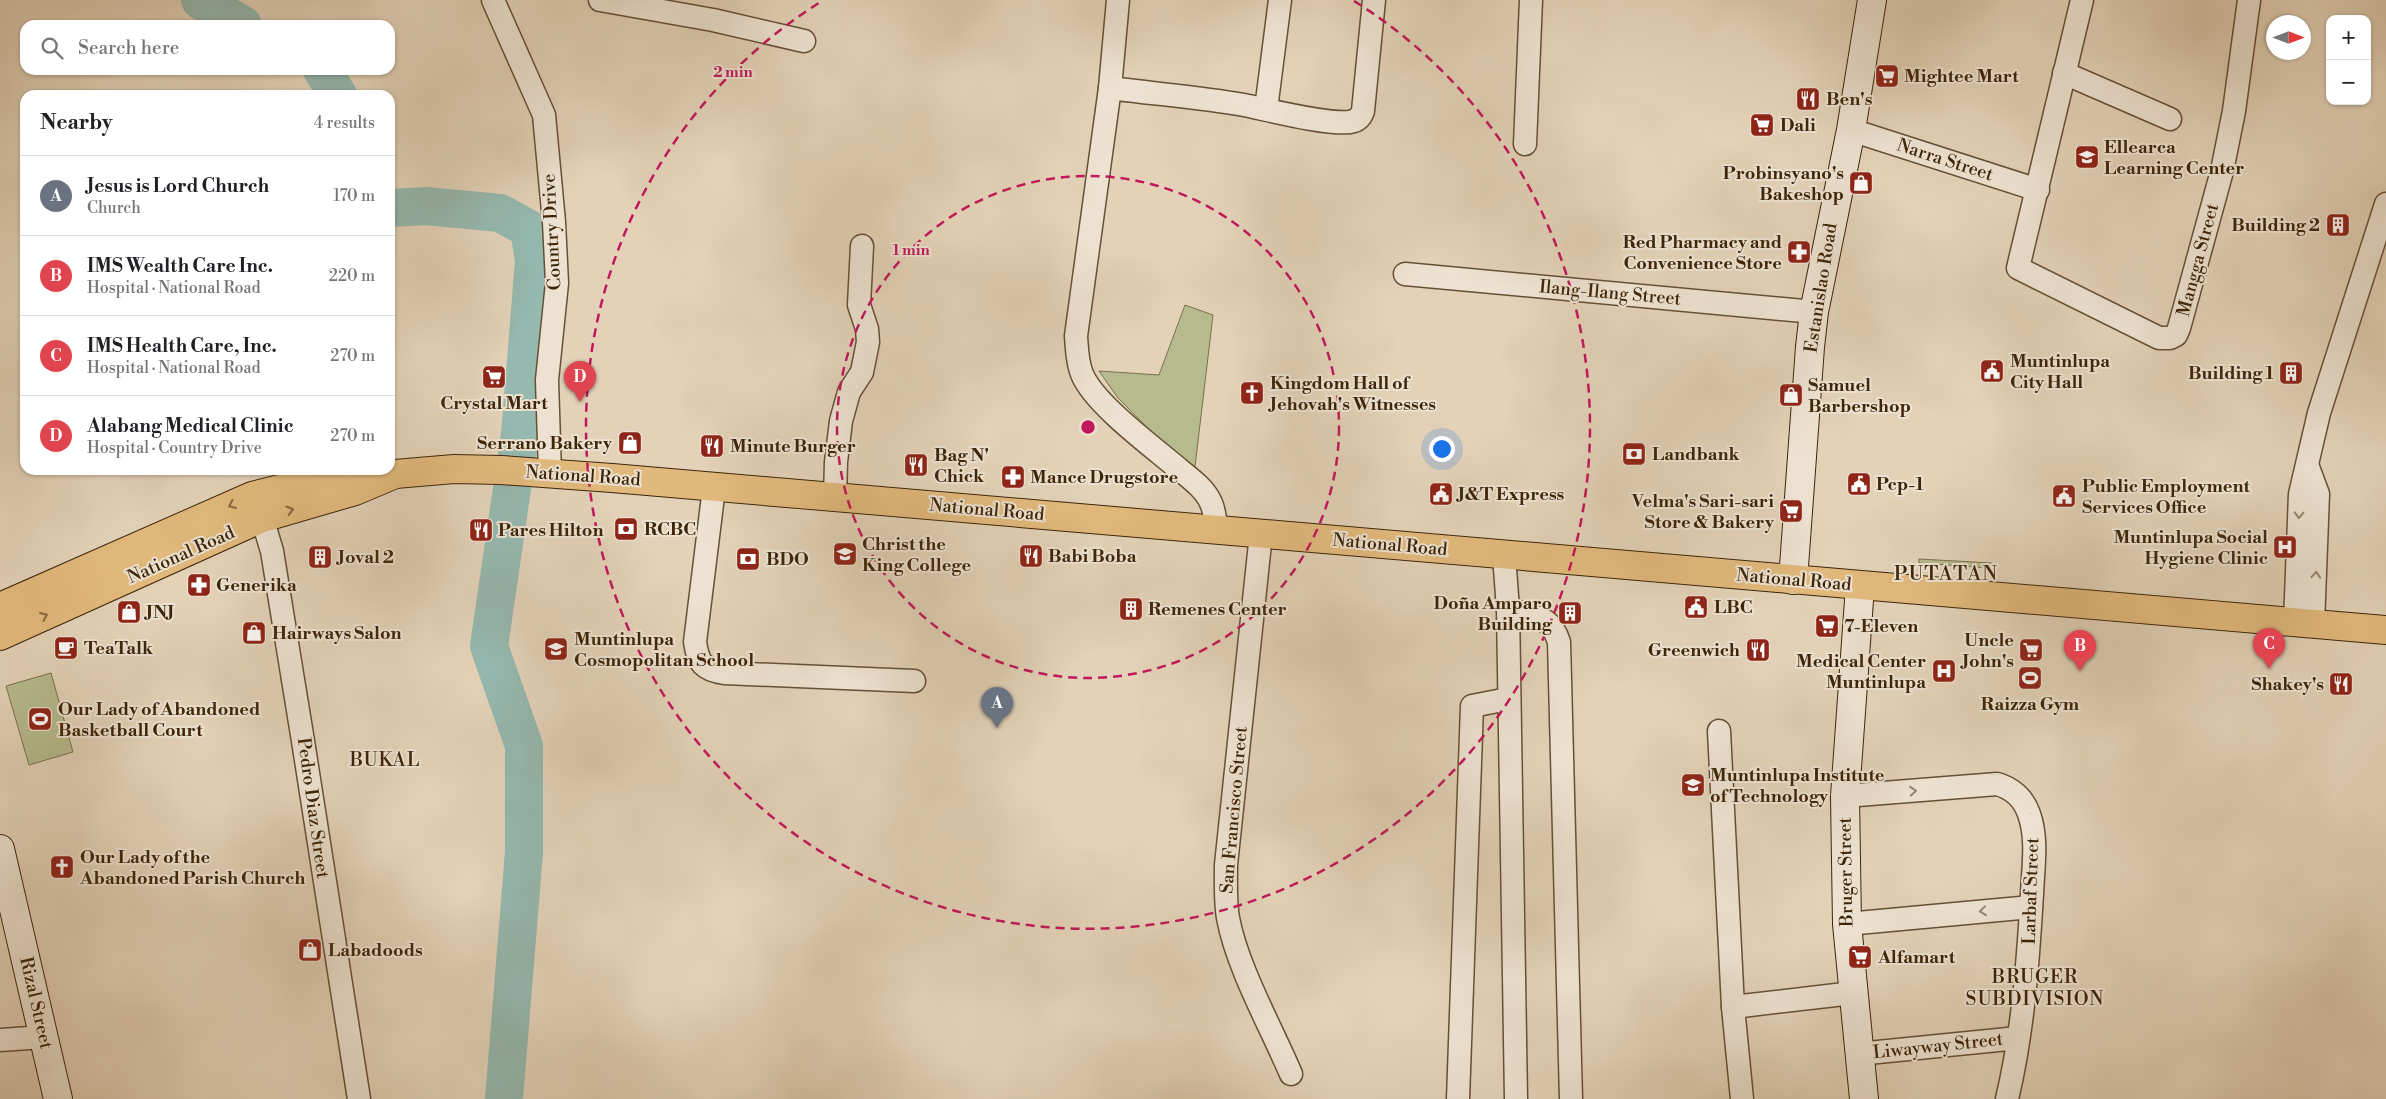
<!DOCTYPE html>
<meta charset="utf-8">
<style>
:root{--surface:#fff;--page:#f6f6f6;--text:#202124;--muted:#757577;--line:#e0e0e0;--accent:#8f2418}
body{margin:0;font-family:"Libre Bodoni",serif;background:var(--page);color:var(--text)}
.controls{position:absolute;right:15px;top:15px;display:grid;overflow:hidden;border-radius:10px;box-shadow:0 1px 4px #0004}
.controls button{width:45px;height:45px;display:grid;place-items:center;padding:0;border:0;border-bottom:1px solid var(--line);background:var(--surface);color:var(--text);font:25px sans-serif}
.compass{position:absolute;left:2266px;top:15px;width:45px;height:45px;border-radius:50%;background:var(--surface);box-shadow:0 1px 4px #0004;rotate:90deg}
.you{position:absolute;left:1441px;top:448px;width:18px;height:18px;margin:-12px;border:4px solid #fff;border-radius:50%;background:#1a73e8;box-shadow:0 0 0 8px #1a73e833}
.badge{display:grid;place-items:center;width:32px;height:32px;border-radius:50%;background:var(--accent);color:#fff;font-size:16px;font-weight:700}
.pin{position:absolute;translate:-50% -41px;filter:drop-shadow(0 1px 2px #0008)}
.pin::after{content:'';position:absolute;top:26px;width:18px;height:15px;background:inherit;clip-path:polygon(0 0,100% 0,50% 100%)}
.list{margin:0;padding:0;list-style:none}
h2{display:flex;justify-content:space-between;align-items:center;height:65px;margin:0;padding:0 20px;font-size:21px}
h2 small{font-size:16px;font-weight:400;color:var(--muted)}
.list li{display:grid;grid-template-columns:32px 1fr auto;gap:15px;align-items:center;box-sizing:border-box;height:80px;padding:0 20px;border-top:1px solid var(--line)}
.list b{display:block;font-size:19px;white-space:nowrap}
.list p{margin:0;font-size:16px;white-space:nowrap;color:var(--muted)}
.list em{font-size:16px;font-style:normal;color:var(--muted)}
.icon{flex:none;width:28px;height:28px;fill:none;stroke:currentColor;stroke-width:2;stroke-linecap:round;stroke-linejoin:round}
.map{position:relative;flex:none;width:2386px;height:1099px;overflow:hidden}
.search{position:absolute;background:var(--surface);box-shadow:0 1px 4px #0004;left:20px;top:20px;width:375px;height:55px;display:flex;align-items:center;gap:12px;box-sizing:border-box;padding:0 18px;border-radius:15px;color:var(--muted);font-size:19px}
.panel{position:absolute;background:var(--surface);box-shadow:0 1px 4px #0004;left:20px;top:90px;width:375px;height:385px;border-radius:15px}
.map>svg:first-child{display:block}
.green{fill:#b6bb8d;stroke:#7a704b}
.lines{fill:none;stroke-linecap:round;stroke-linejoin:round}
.river{stroke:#95b8af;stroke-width:38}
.street-casing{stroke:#665035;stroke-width:25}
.secondary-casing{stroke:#3d2509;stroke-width:30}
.highway-casing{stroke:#3d2509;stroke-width:30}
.street{stroke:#ede2d1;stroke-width:22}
.secondary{stroke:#ede2d1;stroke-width:28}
.highway{stroke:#e2b97c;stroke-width:28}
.oneway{stroke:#87683d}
.oneway2{stroke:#95846d}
.ring{fill:none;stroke:#c2185b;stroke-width:2.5;stroke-dasharray:9 6}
.labels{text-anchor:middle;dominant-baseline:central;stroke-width:4;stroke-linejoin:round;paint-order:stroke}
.poi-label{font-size:18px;font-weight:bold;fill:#3d2509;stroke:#ede2d1;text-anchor:start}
.street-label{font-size:18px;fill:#3d2509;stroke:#ede2d1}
.neighbourhood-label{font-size:19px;letter-spacing:1px;fill:#3d2509;stroke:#ede2d1}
.quarter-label{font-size:20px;letter-spacing:1px;fill:#3d2509;stroke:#ede2d1}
.centre{fill:#c2185b;stroke:#ede2d1;stroke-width:2.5}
.ring-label{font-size:15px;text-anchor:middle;font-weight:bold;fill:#c2185b;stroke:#ede2d1;stroke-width:4;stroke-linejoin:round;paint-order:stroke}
</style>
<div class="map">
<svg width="2386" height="1099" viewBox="0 0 2386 1099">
<rect width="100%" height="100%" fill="#e3d2b8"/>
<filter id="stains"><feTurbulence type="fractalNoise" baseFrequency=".004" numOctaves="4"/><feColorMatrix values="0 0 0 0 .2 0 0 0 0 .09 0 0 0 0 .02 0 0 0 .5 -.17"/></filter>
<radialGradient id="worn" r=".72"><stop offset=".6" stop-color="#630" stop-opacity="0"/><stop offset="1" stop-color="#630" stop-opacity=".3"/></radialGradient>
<!-- green -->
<g class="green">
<polygon points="1185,305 1213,315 1194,475 1118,398 1099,371 1159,375"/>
<polygon points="1919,559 1992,563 1991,568 1919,563"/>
<polygon points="51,673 73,752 29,765 6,686"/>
</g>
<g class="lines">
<!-- river -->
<g class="river">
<polyline points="200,0 243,25"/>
<polyline points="322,70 338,95"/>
<polyline points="390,208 426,206 500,213 529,229 534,261 520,434 489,646 524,746 524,852 504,1099"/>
</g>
<defs>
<g id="street">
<polyline points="493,0 544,115 554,222 557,283 547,380 550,474"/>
<polyline points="600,0 713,20 804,41"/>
<path d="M1118,0l-8,88 -34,248c1,13 1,26 6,38 12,30 71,73 98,96 11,9 25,19 31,33 4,8 4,18 5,26"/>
<polyline points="2082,0 2018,268 2159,338 2170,338 2176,335 2179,328 2222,171 2234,111 2249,0"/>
<polyline points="2064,73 2170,119"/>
<path d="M1110,88c45,6 90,9 134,17 25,5 83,20 106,17 7,-1 11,-5 13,-11l11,-111"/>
<polyline points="1266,109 1280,0"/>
<polyline points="1851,130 2038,190"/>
<polyline points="1525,144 1531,0"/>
<polyline points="1405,274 1814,312"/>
<polyline points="2308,467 2318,494 2313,624"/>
<path d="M714,488l-19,154c3,21 8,28 30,31l189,8"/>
<polyline points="835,497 836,462 841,421 849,392 862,372 868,342 867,329 859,305 862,246"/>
<polyline points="262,518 272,551 303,741 359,1099"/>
<path d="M1261,534l-35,331c0,18 -1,35 2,53 9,49 43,109 63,156"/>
<polyline points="1504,555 1508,609 1516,1099"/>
<path d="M1508,609c25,9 42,4 51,33l12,457"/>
<polyline points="2295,622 2300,494 2319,413 2386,204"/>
<polyline points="1719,731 1733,1007 1742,1099"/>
<path d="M1845,796l152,-12c15,4 27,15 32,30 9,25 4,54 3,80 -4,68 -9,138 -25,205"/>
<polyline points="1847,924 2031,907"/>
<polyline points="1733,1007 1853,993"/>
<polyline points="0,1040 44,1037"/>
<polyline points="1858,1054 2018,1038"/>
<polyline points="1458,1099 1472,706 1508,699"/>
</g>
<g id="secondary">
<polyline points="1793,580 1810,347 1814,312 1851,130 1872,0"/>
<polyline points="1860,586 1845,796 1847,924 1864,1099"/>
<polyline points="0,849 58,1099"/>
</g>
<g id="highway">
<polyline points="357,470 395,474 454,469 501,470 612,478 2386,630"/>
<polyline points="0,607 252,496 354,470"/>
<polyline points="0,636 262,518 355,491 393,475"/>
</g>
</defs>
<!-- street casing -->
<use href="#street" class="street-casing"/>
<!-- secondary casing -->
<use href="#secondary" class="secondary-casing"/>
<!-- highway casing -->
<use href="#highway" class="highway-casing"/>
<!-- street -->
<use href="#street" class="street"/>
<!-- secondary -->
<use href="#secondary" class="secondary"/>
<!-- highway -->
<use href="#highway" class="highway"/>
</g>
<!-- one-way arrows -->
<defs><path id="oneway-chevron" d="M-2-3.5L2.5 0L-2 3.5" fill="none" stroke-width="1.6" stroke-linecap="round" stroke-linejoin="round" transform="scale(1.25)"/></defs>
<g class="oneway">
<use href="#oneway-chevron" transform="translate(232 505) rotate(156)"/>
<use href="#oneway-chevron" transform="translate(290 510) rotate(-17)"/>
<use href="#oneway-chevron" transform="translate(44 616) rotate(-23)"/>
</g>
<g class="oneway2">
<use href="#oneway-chevron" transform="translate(2299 515) rotate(92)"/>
<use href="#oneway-chevron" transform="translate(2316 575) rotate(-86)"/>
<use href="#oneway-chevron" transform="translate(1913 791) rotate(-5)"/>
<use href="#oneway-chevron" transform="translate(1983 911) rotate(174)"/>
</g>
<!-- distance rings -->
<g class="ring">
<circle cx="1088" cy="427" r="251"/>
<path d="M1354 1A502 502 0 1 1 822 1"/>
</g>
<!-- icons -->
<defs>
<symbol id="supermarket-square" viewBox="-11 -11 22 22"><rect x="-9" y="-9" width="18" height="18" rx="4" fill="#8f2418" stroke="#ede2d1"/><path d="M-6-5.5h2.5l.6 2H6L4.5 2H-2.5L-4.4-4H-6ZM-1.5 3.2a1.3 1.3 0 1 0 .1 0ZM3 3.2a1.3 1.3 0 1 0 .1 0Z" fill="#fff"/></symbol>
<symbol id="restaurant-square" viewBox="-11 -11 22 22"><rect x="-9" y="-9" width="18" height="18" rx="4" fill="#8f2418" stroke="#ede2d1"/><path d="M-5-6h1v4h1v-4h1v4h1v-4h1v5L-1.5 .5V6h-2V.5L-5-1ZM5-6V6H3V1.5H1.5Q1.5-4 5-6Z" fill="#fff"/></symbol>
<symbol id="school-square" viewBox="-11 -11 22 22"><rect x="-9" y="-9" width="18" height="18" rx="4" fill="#8f2418" stroke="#ede2d1"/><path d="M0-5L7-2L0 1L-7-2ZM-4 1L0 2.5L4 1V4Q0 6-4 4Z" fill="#fff"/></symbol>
<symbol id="shop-square" viewBox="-11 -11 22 22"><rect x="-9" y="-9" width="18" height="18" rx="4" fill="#8f2418" stroke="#ede2d1"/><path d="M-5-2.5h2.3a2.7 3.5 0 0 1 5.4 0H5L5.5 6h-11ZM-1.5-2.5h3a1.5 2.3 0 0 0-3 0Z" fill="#fff"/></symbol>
<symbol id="building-square" viewBox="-11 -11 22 22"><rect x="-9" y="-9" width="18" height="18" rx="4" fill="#8f2418" stroke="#ede2d1"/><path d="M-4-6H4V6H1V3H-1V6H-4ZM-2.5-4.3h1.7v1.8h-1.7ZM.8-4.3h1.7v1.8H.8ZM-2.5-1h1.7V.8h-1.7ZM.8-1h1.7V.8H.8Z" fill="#fff"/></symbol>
<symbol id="pharmacy-square" viewBox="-11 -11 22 22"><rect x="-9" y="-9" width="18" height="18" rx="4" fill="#8f2418" stroke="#ede2d1"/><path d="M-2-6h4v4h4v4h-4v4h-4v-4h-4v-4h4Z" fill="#fff"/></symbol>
<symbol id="civic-square" viewBox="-11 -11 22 22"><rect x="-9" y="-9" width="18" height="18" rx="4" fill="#8f2418" stroke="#ede2d1"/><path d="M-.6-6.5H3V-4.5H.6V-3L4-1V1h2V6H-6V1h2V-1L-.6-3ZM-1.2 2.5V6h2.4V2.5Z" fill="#fff"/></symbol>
<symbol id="church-square" viewBox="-11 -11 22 22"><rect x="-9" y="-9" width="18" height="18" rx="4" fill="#8f2418" stroke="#ede2d1"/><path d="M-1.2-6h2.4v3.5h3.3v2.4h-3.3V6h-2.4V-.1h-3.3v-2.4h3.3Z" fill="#fff"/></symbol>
<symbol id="bank-square" viewBox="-11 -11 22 22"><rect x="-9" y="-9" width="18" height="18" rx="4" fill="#8f2418" stroke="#ede2d1"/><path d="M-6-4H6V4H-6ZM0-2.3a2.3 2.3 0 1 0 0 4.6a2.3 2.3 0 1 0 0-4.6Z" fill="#fff"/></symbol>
<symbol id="hospital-square" viewBox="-11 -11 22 22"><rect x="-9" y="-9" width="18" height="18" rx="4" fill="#8f2418" stroke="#ede2d1"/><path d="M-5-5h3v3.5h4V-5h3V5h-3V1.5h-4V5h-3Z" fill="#fff"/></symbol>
<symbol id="university-square" viewBox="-11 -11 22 22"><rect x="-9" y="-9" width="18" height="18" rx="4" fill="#8f2418" stroke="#ede2d1"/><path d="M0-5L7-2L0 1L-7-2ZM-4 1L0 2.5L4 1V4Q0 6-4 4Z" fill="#fff"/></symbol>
<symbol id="cafe-square" viewBox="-11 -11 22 22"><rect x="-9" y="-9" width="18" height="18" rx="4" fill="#8f2418" stroke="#ede2d1"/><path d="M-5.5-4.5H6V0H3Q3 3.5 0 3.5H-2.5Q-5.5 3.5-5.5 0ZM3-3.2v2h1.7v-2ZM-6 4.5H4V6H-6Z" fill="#fff"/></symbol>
<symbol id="stadium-square" viewBox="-11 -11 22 22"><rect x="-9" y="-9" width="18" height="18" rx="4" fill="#8f2418" stroke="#ede2d1"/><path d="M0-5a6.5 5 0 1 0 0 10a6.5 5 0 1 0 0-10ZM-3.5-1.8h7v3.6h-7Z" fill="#fff"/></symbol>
</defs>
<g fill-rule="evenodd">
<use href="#supermarket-square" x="1873" y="62" width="28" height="28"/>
<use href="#restaurant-square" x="1794" y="85" width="28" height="28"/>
<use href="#supermarket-square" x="1748" y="111" width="28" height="28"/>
<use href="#school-square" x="2073" y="143" width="28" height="28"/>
<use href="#shop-square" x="1847" y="169" width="28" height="28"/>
<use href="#building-square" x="2324" y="211" width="28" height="28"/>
<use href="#pharmacy-square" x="1785" y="238" width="28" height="28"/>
<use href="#civic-square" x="1978" y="357" width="28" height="28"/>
<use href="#building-square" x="2277" y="359" width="28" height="28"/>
<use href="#supermarket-square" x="480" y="363" width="28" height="28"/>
<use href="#church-square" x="1238" y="379" width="28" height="28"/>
<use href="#shop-square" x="1777" y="381" width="28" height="28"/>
<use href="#shop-square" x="616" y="429" width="28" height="28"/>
<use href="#restaurant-square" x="698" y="432" width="28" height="28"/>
<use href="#bank-square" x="1620" y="440" width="28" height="28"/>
<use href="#restaurant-square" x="902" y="451" width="28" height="28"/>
<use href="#pharmacy-square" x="999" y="463" width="28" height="28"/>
<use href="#civic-square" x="1845" y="470" width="28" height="28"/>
<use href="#civic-square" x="1427" y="480" width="28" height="28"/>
<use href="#civic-square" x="2050" y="482" width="28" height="28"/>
<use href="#supermarket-square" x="1777" y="497" width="28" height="28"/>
<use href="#bank-square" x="612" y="515" width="28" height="28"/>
<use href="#restaurant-square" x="467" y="516" width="28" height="28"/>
<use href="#hospital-square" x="2271" y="533" width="28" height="28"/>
<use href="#university-square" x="831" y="540" width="28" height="28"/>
<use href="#restaurant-square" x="1017" y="542" width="28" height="28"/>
<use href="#building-square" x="306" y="543" width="28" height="28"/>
<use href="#bank-square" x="734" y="545" width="28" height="28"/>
<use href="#pharmacy-square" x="185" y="571" width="28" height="28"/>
<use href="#civic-square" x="1682" y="593" width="28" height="28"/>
<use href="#building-square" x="1117" y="595" width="28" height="28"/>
<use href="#shop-square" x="115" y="598" width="28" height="28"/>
<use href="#building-square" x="1556" y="599" width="28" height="28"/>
<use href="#supermarket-square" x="1813" y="612" width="28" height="28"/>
<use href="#shop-square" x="240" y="619" width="28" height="28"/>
<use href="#cafe-square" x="52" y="634" width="28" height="28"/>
<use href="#school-square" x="542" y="635" width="28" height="28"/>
<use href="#restaurant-square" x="1744" y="636" width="28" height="28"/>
<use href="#supermarket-square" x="2017" y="636" width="28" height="28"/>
<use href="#hospital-square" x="1930" y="657" width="28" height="28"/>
<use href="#stadium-square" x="2016" y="664" width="28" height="28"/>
<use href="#restaurant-square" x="2327" y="670" width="28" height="28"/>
<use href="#stadium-square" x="26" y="705" width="28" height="28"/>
<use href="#school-square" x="1679" y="771" width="28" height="28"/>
<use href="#church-square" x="48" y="853" width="28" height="28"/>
<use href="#shop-square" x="296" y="936" width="28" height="28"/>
<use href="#supermarket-square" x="1846" y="943" width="28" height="28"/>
</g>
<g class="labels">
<!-- poi labels -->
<g class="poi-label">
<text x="1904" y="76">Mightee Mart</text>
<text x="1826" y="99">Ben's</text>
<text x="1780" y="125">Dali</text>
<text x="2104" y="147">Ellearca<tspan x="2104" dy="21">Learning Center</tspan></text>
<text x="1844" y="173" text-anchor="end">Probinsyano's<tspan x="1844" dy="21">Bakeshop</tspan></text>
<text x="2320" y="225" text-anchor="end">Building 2</text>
<text x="1782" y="242" text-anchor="end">Red Pharmacy and<tspan x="1782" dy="21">Convenience Store</tspan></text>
<text x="2010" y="361">Muntinlupa<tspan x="2010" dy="21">City Hall</tspan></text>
<text x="2274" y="373" text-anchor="end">Building 1</text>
<text x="1270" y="383">Kingdom Hall of<tspan x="1270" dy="21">Jehovah's Witnesses</tspan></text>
<text x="1808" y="385">Samuel<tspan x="1808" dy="21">Barbershop</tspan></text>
<text x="494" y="403" text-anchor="middle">Crystal Mart</text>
<text x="612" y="443" text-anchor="end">Serrano Bakery</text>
<text x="730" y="446">Minute Burger</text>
<text x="1652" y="454">Landbank</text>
<text x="934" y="455">Bag N'<tspan x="934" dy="21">Chick</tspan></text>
<text x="1030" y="477">Mance Drugstore</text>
<text x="1876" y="484">Pcp-1</text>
<text x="2082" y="486">Public Employment<tspan x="2082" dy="21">Services Office</tspan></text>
<text x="1458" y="494">J&amp;T Express</text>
<text x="1774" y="501" text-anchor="end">Velma's Sari-sari<tspan x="1774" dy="21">Store &amp; Bakery</tspan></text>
<text x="644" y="529">RCBC</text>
<text x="498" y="530">Pares Hilton</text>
<text x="2268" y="537" text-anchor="end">Muntinlupa Social<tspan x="2268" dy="21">Hygiene Clinic</tspan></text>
<text x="862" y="544">Christ the<tspan x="862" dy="21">King College</tspan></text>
<text x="1048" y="556">Babi Boba</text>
<text x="338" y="557">Joval 2</text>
<text x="766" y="559">BDO</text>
<text x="216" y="585">Generika</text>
<text x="1552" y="603" text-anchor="end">Doña Amparo<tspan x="1552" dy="21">Building</tspan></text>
<text x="1714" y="607">LBC</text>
<text x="1148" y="609">Remenes Center</text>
<text x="146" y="612">JNJ</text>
<text x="1844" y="626">7-Eleven</text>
<text x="272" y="633">Hairways Salon</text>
<text x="574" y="639">Muntinlupa<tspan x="574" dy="21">Cosmopolitan School</tspan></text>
<text x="2014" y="640" text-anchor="end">Uncle<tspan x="2014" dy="21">John's</tspan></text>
<text x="84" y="648">TeaTalk</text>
<text x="1740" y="650" text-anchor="end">Greenwich</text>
<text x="1926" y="661" text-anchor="end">Medical Center<tspan x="1926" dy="21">Muntinlupa</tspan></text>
<text x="2324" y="684" text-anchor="end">Shakey's</text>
<text x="2030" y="704" text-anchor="middle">Raizza Gym</text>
<text x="58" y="709">Our Lady of Abandoned<tspan x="58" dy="21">Basketball Court</tspan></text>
<text x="1710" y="775">Muntinlupa Institute<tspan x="1710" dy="21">of Technology</tspan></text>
<text x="80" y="857">Our Lady of the<tspan x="80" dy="21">Abandoned Parish Church</tspan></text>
<text x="328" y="950">Labadoods</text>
<text x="1878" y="957">Alfamart</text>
</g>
<!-- street labels -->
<g class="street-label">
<text transform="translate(1945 160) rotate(18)">Narra Street</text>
<text transform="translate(552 232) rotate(-93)">Country Drive</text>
<text transform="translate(2198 260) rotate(-75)">Mangga Street</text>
<text transform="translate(1821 288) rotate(-81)">Estanislao Road</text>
<text transform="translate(1610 293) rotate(5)">Ilang-Ilang Street</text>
<text transform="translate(583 476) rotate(4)">National Road</text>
<text transform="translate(987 510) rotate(5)">National Road</text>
<text transform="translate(1390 545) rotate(5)">National Road</text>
<text transform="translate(181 555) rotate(-24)">National Road</text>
<text transform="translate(1794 580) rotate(5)">National Road</text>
<text transform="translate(313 808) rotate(82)">Pedro Diaz Street</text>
<text transform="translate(1234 810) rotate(-85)">San Francisco Street</text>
<text transform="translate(1846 872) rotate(-91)">Bruger Street</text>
<text transform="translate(2031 891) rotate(-88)">Larbaf Street</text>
<text transform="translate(36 1003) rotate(77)">Rizal Street</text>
<text transform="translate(1938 1046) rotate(-6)">Liwayway Street</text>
</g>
<!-- neighbourhood labels -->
<g class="neighbourhood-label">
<text x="385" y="760">BUKAL</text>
<text x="2035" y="977">BRUGER<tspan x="2035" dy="22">SUBDIVISION</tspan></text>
</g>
<!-- quarter labels -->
<g class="quarter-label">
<text x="1946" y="574">PUTATAN</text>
</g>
</g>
<circle cx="1088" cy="427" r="8" class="centre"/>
<g class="ring-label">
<text x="733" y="77">2 min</text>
<text x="911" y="255">1 min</text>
</g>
<rect width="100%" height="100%" filter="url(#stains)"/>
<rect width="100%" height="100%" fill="url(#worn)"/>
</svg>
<div class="controls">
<button>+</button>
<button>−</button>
</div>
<svg class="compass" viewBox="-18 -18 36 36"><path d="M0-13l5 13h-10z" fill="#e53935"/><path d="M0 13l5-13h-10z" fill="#757577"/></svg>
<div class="you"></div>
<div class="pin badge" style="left:997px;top:728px;background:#6b7280">A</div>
<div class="pin badge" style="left:2080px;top:671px;background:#e0444e">B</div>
<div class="pin badge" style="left:2269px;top:669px;background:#e0444e">C</div>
<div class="pin badge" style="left:580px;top:402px;background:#e0444e">D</div>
<div class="search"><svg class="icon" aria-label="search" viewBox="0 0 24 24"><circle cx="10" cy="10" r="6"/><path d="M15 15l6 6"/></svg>Search here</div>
<section class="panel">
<h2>Nearby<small>4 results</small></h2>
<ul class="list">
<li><span class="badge" style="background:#6b7280">A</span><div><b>Jesus is Lord Church</b><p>Church</p></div><em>170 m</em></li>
<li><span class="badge" style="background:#e0444e">B</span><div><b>IMS Wealth Care Inc.</b><p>Hospital · National Road</p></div><em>220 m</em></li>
<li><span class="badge" style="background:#e0444e">C</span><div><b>IMS Health Care, Inc.</b><p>Hospital · National Road</p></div><em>270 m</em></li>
<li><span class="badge" style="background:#e0444e">D</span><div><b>Alabang Medical Clinic</b><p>Hospital · Country Drive</p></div><em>270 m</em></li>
</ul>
</section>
</div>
